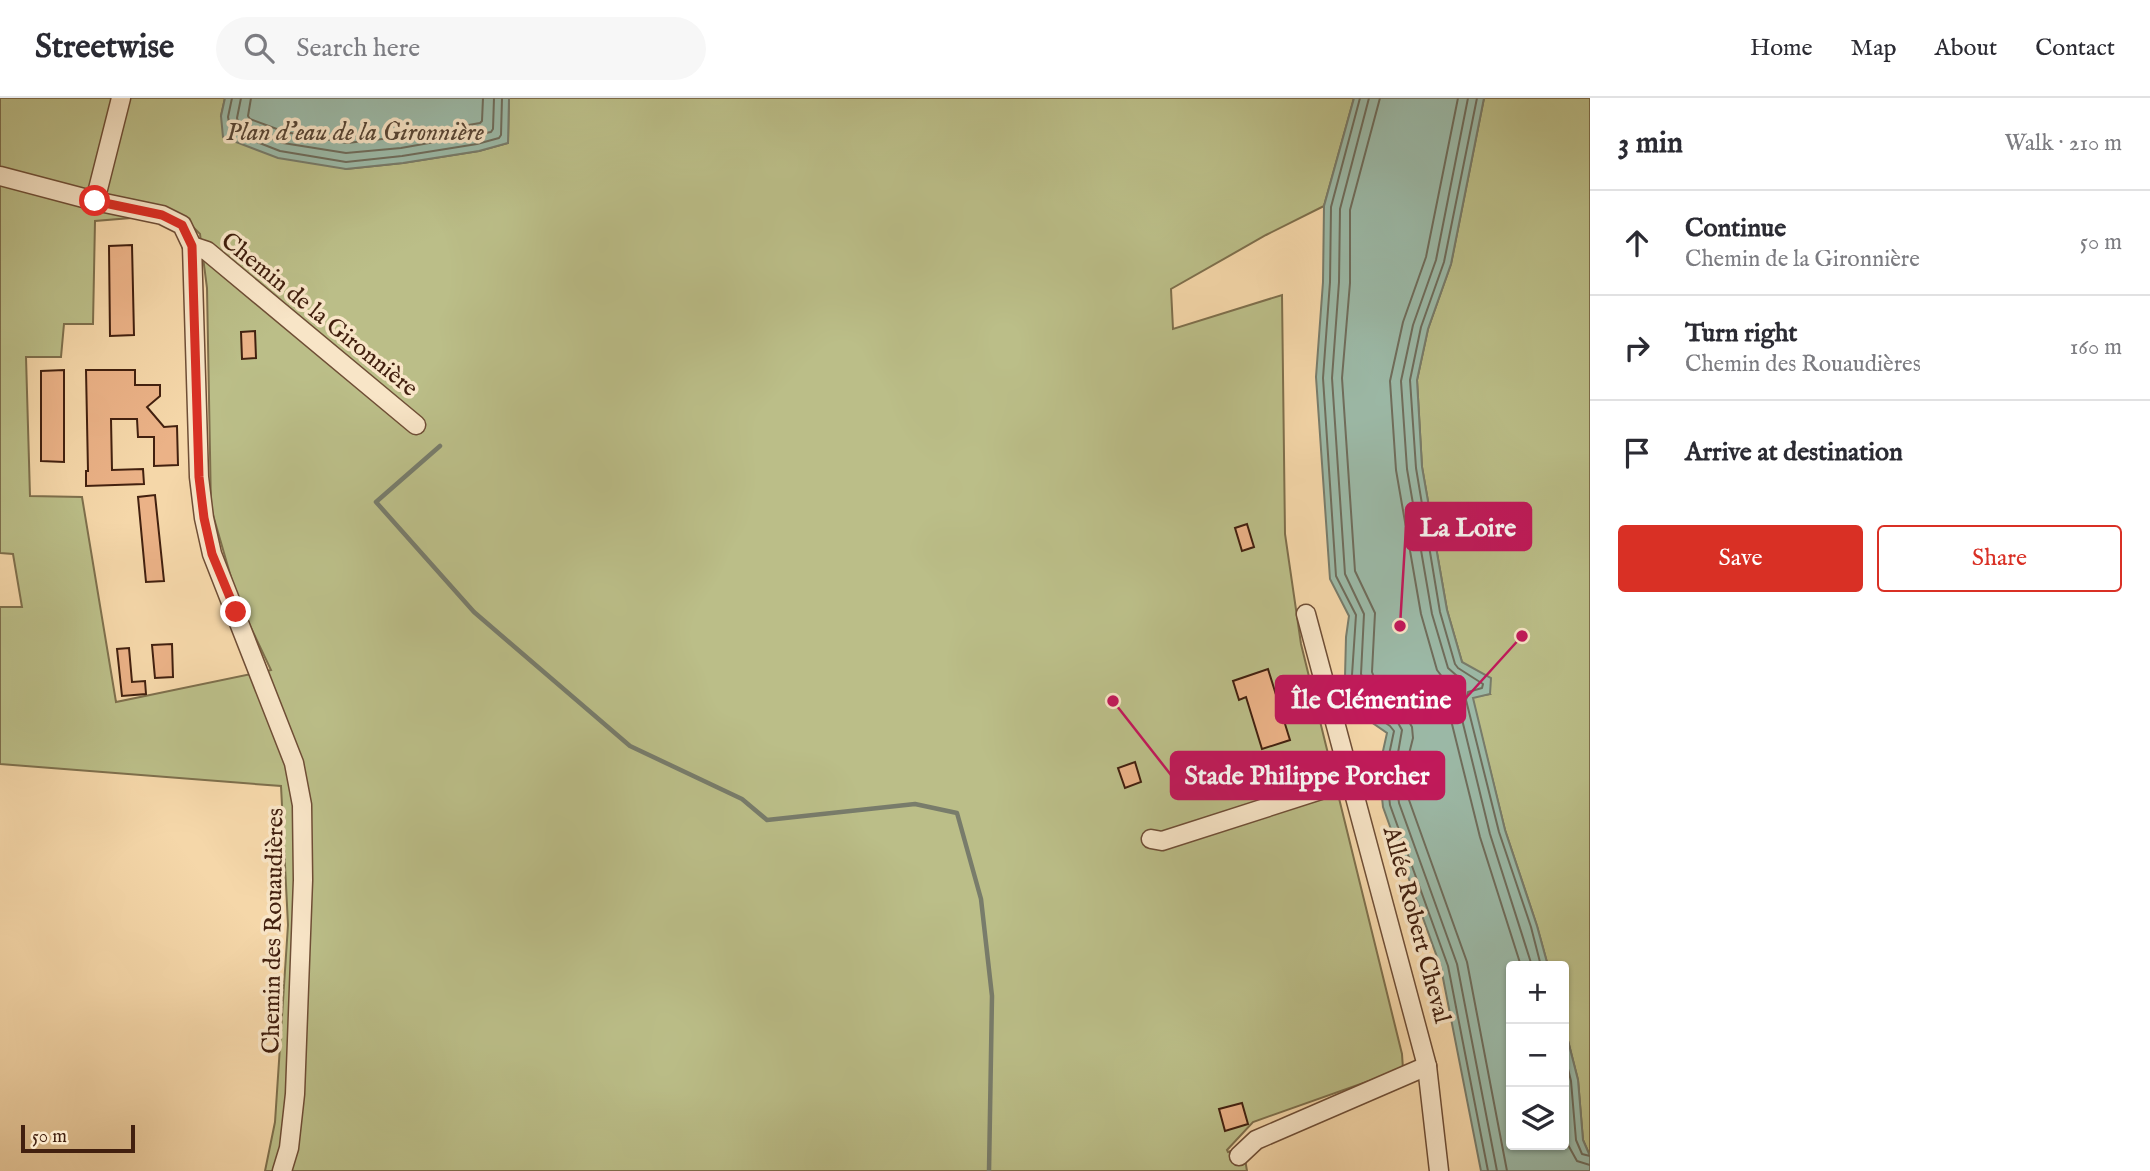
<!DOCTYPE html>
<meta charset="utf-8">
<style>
:root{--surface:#fff;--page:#f7f7f7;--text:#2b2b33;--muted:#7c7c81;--line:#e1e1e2;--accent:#d93025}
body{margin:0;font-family:"IM FELL English",serif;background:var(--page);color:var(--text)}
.controls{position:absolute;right:21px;bottom:21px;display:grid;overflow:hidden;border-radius:7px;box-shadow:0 2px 5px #0004}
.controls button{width:63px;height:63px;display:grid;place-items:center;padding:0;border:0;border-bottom:2px solid var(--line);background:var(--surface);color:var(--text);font:35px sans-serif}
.scale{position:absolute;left:21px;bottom:18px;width:114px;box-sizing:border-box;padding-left:7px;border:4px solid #42200f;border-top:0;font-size:19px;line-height:24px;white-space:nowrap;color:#42200f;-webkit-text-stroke:5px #f8e5c7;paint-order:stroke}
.stop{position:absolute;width:21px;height:21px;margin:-16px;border:5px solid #d93025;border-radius:50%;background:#fff}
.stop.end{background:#d93025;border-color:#fff;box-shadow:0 2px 7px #0008}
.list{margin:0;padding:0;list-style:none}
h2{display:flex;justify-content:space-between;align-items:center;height:91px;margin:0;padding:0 28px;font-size:30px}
h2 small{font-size:23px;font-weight:400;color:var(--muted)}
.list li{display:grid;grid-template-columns:46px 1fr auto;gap:21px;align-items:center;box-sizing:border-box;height:105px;padding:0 28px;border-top:2px solid var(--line)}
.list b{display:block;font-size:26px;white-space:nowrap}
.list p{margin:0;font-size:23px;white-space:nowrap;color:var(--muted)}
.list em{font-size:23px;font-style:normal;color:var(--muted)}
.actions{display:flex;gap:14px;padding:21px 28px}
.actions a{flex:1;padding:16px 0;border:2px solid var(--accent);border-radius:7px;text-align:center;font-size:24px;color:var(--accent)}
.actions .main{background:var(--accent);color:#fff}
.icon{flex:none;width:38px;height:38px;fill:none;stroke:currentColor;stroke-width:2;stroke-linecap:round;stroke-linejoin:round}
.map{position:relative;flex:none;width:1590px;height:1073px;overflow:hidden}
header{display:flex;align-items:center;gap:42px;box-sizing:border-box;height:98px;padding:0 35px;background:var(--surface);border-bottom:2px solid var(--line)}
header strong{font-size:33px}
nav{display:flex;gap:38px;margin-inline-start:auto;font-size:24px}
.search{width:490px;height:63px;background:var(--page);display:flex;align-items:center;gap:18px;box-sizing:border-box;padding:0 24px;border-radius:38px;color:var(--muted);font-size:26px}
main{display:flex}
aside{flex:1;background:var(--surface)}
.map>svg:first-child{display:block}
.green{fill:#bbbe88;stroke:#7e6f4c;stroke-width:2;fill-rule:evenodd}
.water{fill:#9cbaa8;stroke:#787c6b;stroke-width:2}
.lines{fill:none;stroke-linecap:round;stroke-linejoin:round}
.shore{stroke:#6f6d5c;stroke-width:2}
.stream{stroke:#787c6b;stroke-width:4.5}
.building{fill:#ebb287;stroke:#42200f;stroke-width:2}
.minor-casing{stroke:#6f4e36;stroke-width:21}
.minor{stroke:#f8e5c7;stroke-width:18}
.route{stroke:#d93025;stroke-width:9}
.labels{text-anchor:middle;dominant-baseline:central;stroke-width:7;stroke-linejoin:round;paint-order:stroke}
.street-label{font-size:24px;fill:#42200f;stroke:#f8e5c7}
.water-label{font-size:26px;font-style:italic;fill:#584635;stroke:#f8e5c7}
.leader{fill:none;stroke:#c2185b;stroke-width:2.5}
.callout-dot{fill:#c2185b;stroke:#f8e5c7;stroke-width:2.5}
.callout{fill:#c2185b;stroke:#c2185b;stroke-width:2.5}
.callout-label{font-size:26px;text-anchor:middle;font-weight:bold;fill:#fff}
</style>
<header>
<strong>Streetwise</strong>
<div class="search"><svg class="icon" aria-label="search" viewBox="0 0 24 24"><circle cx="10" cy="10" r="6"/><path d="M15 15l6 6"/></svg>Search here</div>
<nav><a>Home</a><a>Map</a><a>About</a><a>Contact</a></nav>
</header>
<main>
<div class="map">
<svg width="1590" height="1073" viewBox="0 0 1590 1073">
<rect width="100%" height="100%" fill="#f5d7a9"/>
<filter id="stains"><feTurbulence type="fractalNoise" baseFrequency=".00286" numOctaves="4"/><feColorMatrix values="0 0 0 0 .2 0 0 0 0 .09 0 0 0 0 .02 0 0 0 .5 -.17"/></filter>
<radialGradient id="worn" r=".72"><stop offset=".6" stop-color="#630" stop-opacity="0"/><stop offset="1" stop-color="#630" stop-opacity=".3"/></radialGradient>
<!-- green -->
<g class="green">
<path d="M0,0h225l-4,18 125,53 57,-6 76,-12 29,-8 1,-45h845l-30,108 -58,29 -95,54 2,40 109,-34 3,239 16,110 101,410 1,15 -150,53 -26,28 1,2 15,-5 4,24h-982l10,-49 13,-197 -7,-139 -281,-22v-157h22l-9,-53 -13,-1zM180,116l20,20 7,54 4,220 26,90 34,72 -155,32 -34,-205 -52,-1 -4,-139h35l3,-33h29l2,-103z"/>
<polygon points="1484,0 1590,0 1590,1058 1583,1042 1578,982 1564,927 1564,868 1548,868 1537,828 1505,732 1472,599 1490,596 1462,564 1447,512 1422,369 1417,282 1428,231 1451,166"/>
</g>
<!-- water -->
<g class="water">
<polygon points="225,0 509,0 508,45 479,53 403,65 346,71 278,60 223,39 221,18"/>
<polygon points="1354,0 1484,0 1451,166 1428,231 1417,282 1422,369 1447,512 1462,564 1491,580 1490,596 1473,600 1505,732 1537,828 1548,868 1511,868 1511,1047 1564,1047 1564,927 1578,982 1583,1042 1590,1058 1590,1073 1481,1073 1441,870 1383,709 1379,671 1387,635 1361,617 1345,579 1346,539 1349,518 1330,481 1316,279 1323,184 1324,108"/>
</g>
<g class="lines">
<!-- shore -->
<g class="shore">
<polyline points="232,0 228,19 231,34 280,53 346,64 402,58 477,46 499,40 501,37 502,0"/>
<polyline points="241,0 237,20 239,28 283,45 346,55 401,50 491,34 493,31 494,0"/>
<polyline points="251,0 248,18 250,21 285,34 347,45 400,39 480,25 482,23 483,0"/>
<polyline points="1360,0 1331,109 1330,184 1323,280 1336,478 1356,517 1352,577 1367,612 1390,628 1394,633 1386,671 1390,707 1448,868 1488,1073"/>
<polyline points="1369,0 1340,111 1339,184 1332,280 1345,476 1364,516 1361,576 1374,606 1397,623 1402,632 1395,672 1399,705 1457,866 1497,1073"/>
<polyline points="1380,0 1350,112 1350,185 1342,280 1355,473 1375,515 1372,574 1382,599 1404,615 1412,629 1413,640 1405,672 1409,702 1467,864 1507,1073"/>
<polyline points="1458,0 1426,159 1403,224 1390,283 1396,372 1421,516 1437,572 1449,588 1447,606 1480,739 1521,868"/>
<polyline points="1468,0 1436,162 1413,227 1401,283 1407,371 1432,516 1448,570 1464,584 1458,596 1458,605 1490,736 1532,868"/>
<polyline points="1477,0 1444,164 1421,229 1410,282 1416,370 1440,514 1455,566 1458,570 1483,586 1482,590 1468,594 1466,602 1499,734 1531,829 1541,868"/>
<polyline points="1564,955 1571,983 1576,1042 1582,1056 1590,1058"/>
<polyline points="1564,1001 1567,1045 1577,1063 1590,1067"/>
</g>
<!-- stream -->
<polyline class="stream" points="440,348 376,404 474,514 630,648 742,701 767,722 915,706 957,715 981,801 992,898 989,1073"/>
</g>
<!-- building -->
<g class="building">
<polygon points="132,147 134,237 110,238 109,148"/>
<polygon points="255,233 256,260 242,261 241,234"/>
<polygon points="64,272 64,364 41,363 41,273"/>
<polygon points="86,272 135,272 135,287 160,287 160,298 147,309 164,329 177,328 178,367 154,368 154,339 138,339 137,321 111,321 112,372 143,371 144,386 86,388 86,373 88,373"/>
<polygon points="155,397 164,483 146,484 138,399"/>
<polygon points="1247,426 1254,449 1242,453 1235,430"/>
<polygon points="172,546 173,579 155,580 152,547"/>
<polygon points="129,550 132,584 145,583 146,596 122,598 117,551"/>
<polygon points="1268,571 1290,642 1262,651 1246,599 1239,602 1233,583"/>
<polygon points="1135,664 1141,684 1125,690 1118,670"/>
<polygon points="1242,1005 1248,1026 1225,1033 1219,1011"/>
</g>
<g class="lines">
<defs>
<g id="minor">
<polyline points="0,78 95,103 162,117 182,127 192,148 207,153 416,327"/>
<polyline points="95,103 121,0"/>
<polyline points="192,148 199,379 204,420 212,456 294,665 302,707 303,782 295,996 289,1050 282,1073"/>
<polyline points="1306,516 1427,968 1439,1073"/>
<polyline points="1151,741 1162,743 1352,682"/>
<polyline points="1239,1058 1256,1042 1427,968"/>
</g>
</defs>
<!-- minor casing -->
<use href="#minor" class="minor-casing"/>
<!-- minor -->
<use href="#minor" class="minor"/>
</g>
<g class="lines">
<!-- route -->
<polyline class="route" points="95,103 162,117 182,127 192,148 199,379 204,420 212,456 236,514"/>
</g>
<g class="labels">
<!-- street labels -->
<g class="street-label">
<text transform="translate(319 217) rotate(39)">Chemin de la Gironnière</text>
<text transform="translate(1416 827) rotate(75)">Allée Robert Cheval</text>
<text transform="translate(274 833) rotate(-89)">Chemin des Rouaudières</text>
</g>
<!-- water labels -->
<g class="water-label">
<text x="355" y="34">Plan d'eau de la Gironnière</text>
</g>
</g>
<!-- callouts -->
<path class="leader" d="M1400 528L1406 429M1522 538L1465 601M1113 603L1171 677"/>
<g class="callout-dot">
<circle cx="1400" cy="528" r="7"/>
<circle cx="1522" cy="538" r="7"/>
<circle cx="1113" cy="603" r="7"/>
</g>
<g class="callout">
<rect x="1406" y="405" width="125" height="47" rx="7"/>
<rect x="1276" y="578" width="189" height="47" rx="7"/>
<rect x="1171" y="654" width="273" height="47" rx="7"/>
</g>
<g class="callout-label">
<text x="1468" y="438">La Loire</text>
<text x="1371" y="610">Île Clémentine</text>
<text x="1307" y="686">Stade Philippe Porcher</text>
</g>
<rect width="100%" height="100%" filter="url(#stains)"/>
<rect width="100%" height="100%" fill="url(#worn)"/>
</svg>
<div class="controls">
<button>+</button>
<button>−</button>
<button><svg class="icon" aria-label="layers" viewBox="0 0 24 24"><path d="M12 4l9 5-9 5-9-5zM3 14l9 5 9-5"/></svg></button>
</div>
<div class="scale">50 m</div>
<div class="stop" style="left:95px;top:103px"></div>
<div class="stop end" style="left:236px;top:514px"></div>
</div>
<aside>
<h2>3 min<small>Walk · 210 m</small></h2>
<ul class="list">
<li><svg class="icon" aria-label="ahead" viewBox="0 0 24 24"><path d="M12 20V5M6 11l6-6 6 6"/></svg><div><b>Continue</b><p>Chemin de la Gironnière</p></div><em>50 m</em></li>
<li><svg class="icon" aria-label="right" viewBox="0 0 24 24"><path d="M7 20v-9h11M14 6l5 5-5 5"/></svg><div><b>Turn right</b><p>Chemin des Rouaudières</p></div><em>160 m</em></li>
<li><svg class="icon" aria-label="arrive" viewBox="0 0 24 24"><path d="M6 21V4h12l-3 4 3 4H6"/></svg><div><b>Arrive at destination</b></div></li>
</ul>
<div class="actions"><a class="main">Save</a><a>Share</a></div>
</aside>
</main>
